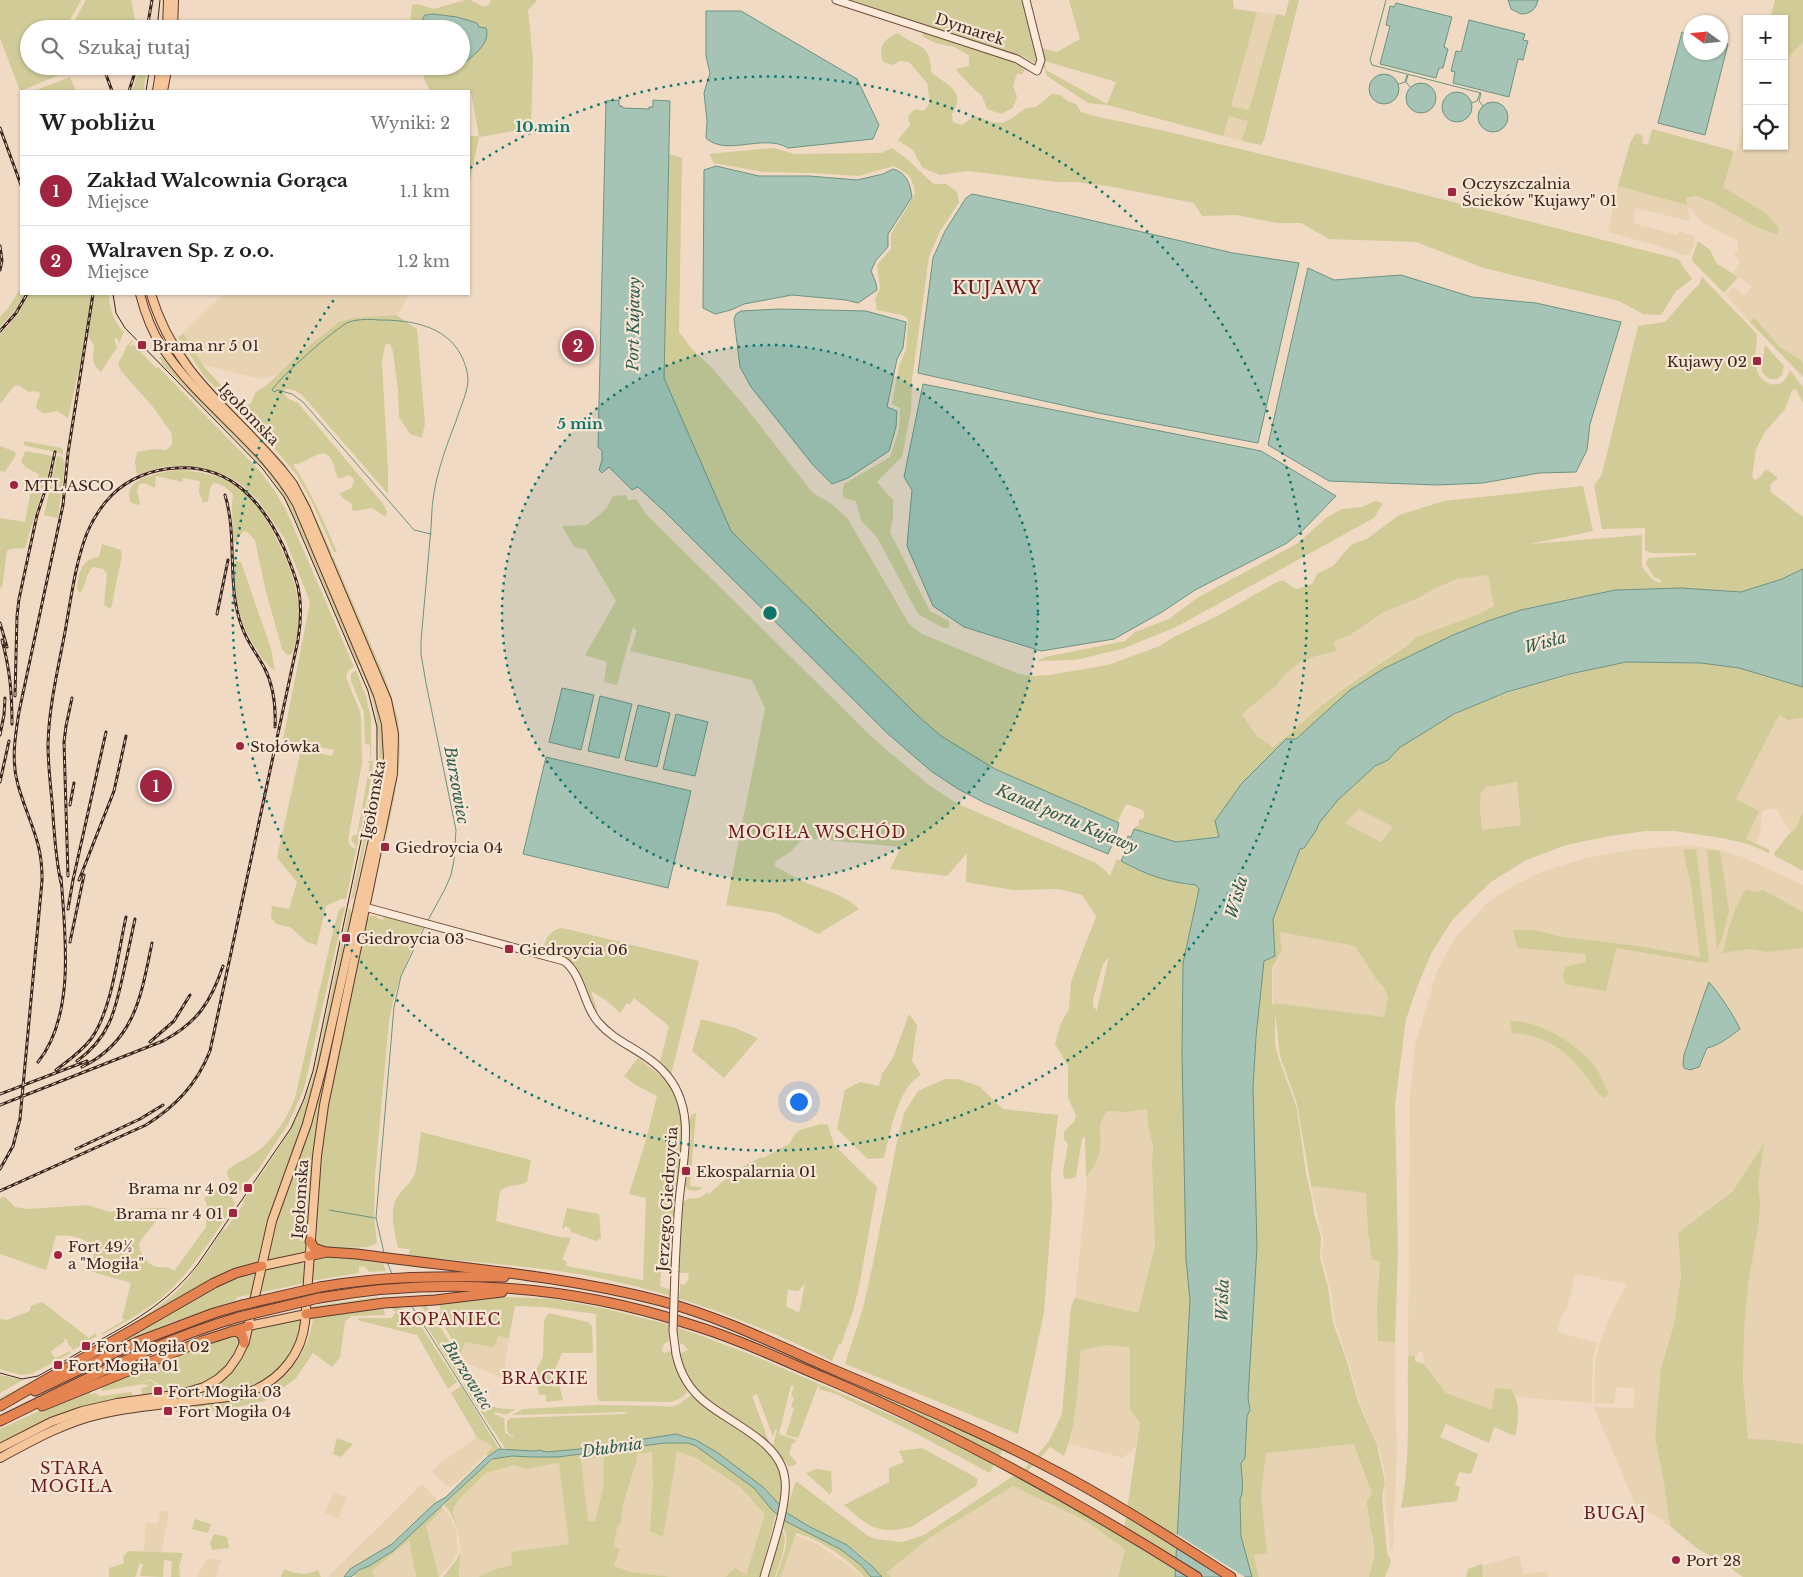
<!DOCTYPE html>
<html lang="pl">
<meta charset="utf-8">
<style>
:root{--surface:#fff;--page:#f6f6f6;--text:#202124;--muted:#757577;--line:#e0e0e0;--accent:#a02541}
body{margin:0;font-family:"Libre Baskerville",serif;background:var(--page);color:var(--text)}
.controls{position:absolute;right:15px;top:15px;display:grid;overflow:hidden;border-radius:0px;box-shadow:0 1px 4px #0004}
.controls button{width:45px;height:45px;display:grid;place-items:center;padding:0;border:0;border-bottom:1px solid var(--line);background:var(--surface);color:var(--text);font:25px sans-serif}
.compass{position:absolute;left:1683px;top:15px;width:45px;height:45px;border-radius:50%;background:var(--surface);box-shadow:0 1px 4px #0004;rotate:285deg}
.you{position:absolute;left:798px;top:1101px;width:18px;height:18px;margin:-12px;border:4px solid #fff;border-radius:50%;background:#1a73e8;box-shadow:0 0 0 8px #1a73e833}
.badge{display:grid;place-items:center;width:32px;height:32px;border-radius:50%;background:var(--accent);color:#fff;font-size:16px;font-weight:700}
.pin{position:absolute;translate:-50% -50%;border:2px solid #fff;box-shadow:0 1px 5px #0006}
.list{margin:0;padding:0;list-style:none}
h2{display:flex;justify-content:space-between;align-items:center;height:65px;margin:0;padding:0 20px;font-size:21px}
h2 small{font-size:16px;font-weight:400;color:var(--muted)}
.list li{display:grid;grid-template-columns:32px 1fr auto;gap:15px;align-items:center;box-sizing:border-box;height:70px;padding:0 20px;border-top:1px solid var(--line)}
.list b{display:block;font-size:19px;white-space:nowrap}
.list p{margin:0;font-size:16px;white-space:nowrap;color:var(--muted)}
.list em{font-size:16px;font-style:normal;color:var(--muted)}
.icon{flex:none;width:28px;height:28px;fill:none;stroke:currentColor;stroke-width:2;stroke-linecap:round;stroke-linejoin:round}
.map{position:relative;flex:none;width:1803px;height:1577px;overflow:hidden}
.search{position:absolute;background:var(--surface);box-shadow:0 1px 4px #0004;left:20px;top:20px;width:450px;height:55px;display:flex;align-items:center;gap:12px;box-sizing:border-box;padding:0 18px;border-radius:28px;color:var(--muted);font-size:19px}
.panel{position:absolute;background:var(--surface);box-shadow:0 1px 4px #0004;left:20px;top:90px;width:450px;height:205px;border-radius:0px}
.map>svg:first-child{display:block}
.farmland{fill:#e7d3b1}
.green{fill:#d0cb97;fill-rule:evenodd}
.water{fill:#a6c4b5;stroke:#6c9381}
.pier{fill:#f1dac4}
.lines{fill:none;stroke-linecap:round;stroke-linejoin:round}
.stream{stroke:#6c9381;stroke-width:1}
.secondary-casing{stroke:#6f4b3c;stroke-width:9}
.primary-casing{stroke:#5b392e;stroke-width:10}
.highway-casing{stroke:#5b392e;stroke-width:11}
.secondary{stroke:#fbe9d9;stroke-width:7}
.primary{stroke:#f6c69b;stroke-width:8}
.highway{stroke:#e58451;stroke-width:9}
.tram{stroke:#3c261e;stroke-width:1}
.rail-casing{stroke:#3c261e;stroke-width:3}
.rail{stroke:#f8e6d5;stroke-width:1;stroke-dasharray:4;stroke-linecap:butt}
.secondary-bridge-casing{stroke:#6f4b3c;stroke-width:9;stroke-linecap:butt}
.highway-bridge-casing{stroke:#5b392e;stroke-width:11;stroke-linecap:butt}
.secondary-bridge{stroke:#fbe9d9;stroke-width:7}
.highway-bridge{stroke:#e58451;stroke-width:9}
.ring{fill:none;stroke:#0f766e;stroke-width:2.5;stroke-dasharray:2.5 5}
.poi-dot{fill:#a02541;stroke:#f8e6d5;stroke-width:2}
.labels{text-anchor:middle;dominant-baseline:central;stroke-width:4.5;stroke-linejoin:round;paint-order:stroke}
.street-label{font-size:15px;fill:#3c261e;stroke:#f8e6d5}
.poi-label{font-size:15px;fill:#3c261e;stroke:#f8e6d5;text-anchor:start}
.water-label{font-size:16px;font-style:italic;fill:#2c5d4f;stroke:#f8e6d5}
.neighbourhood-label{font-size:16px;letter-spacing:1px;fill:#6c1b1b;stroke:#f8e6d5}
.quarter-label{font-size:18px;letter-spacing:1px;fill:#6c1b1b;stroke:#f8e6d5}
.centre{fill:#0f766e;stroke:#f8e6d5;stroke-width:2.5}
.ring-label{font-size:15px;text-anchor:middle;font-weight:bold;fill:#0f766e;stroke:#f8e6d5;stroke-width:4.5;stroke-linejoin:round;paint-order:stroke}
</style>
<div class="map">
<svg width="1803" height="1577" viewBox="0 0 1803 1577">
<rect width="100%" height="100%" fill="#f1dac4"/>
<!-- farmland -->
<g class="farmland">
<polygon points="1257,12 1276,14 1249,110 1231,106"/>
<polygon points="1803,42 1803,363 1800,359 1780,347 1754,317 1750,322 1726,295 1733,287 1744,296 1752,286 1733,273 1740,261 1734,255 1738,249 1738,241 1701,222 1688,206 1690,221 1636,208 1633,223 1677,235 1679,231 1694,236 1695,242 1690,254 1686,256 1655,245 1608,232 1618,186 1687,204 1686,198 1697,196 1714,203 1756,227 1779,229 1767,214 1722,187 1731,157 1736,151 1744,120 1747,121 1747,146 1784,146 1784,61"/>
<polygon points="1229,115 1248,120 1242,141 1223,136"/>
<polygon points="224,294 408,294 402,309 396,315 354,318 300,353 278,375 260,379 202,364 182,333"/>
<polygon points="1488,575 1494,606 1479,614 1416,637 1408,645 1353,681 1328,701 1293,732 1273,747 1257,736 1242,714 1277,685 1283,676 1300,662 1316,656 1336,651 1334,643 1350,635 1382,613 1418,598 1436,588 1457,579"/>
<polygon points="1779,715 1795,720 1803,718 1803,812 1795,829 1790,831 1777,810 1770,808 1762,812 1760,834 1756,843 1745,839 1736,799"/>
<polygon points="1517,781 1522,825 1482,830 1480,810 1481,793 1486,787"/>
<polygon points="1359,808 1393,827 1381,842 1345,823"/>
<polygon points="1690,845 1720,850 1745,858 1803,885 1803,1444 1772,1440 1748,1440 1743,1380 1744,1331 1748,1284 1760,1199 1758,1184 1763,1144 1733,1191 1678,1233 1681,1276 1674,1325 1661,1369 1655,1438 1664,1482 1670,1526 1634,1502 1594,1407 1633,1408 1635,1389 1616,1387 1614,1404 1594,1403 1595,1362 1599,1344 1612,1311 1627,1284 1575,1274 1568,1304 1565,1313 1562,1314 1557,1332 1597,1343 1593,1358 1592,1403 1516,1397 1511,1389 1496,1388 1493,1411 1446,1393 1424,1364 1422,1352 1418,1352 1418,1356 1408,1356 1410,1091 1415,1046 1436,973 1454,939 1488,902 1514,885 1546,870 1587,858 1628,850"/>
<polygon points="1280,931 1355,946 1376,979 1384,988 1388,997 1385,1017 1274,1003 1273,1000 1273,972 1282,950"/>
<polygon points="1147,1109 1148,1125 1153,1146 1152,1163 1155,1246 1138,1314 1075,1298 1086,1191 1086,1177 1098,1160 1100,1149 1100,1122 1107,1111 1128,1112"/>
<polygon points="1311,1186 1366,1193 1368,1243 1380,1260 1377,1309 1378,1341 1395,1342 1395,1407 1397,1446 1393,1550 1390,1550 1389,1531 1384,1497 1386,1481 1381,1454 1359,1401 1348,1360 1334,1319 1331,1292 1322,1257 1323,1239"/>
<polygon points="497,1336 509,1338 503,1378 468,1364 461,1354 465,1341 494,1347"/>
<polygon points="1109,1345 1130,1349 1130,1409 1140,1423 1136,1446 1123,1458 1070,1444 1075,1415 1081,1350"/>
<polygon points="477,1437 491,1445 492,1448 461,1479 449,1487 431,1472 438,1465"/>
<polygon points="1354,1444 1372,1494 1367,1512 1371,1529 1374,1557 1369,1577 1259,1577 1254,1555 1266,1553 1261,1495 1266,1452"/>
<polygon points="676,1450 693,1457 740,1487 765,1514 746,1575 735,1569 725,1577 672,1577 631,1572 614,1566 620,1549 614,1547 617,1528 621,1522 623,1504 636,1463 636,1454 652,1452 653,1487 650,1531 663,1536"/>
<polygon points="605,1457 603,1489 595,1521 588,1521 581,1460"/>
<polygon points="559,1463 569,1544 511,1552 512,1565 496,1569 478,1577 459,1577 461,1549 453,1513 454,1507 462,1496 486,1473 504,1467 514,1465 526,1469"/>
<polygon points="422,1484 434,1496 438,1502 392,1544 350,1569 344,1577 328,1577"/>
<polygon points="1013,1486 1086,1521 1122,1547 1125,1550 1118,1577 891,1577 887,1572 931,1537"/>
<polygon points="333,1492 347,1497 338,1519 325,1513"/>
<polygon points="443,1508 451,1519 456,1529 458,1551 451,1563 439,1577 426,1526"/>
<polygon points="161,1510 169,1512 161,1553 144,1551 146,1523 158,1523"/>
<polygon points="795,1535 817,1544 852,1568 862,1577 781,1577"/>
<polygon points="409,1540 416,1577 374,1577 372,1571"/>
<polygon points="1519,1555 1524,1574 1547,1571 1548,1577 1484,1577 1482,1566"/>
<polygon points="207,1558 221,1560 216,1577 197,1577"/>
</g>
<!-- green -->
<g class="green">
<polygon points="0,0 81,0 65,29 29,29 29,66 67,66 69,71 20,91 0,38"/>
<polygon points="86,0 131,0 137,29 115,29 113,25 103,29 70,29"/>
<polygon points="465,0 470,0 484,7 489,5 491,0 536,0 536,2 528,10 533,60 531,128 479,137 469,186 469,136 479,136 471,93 469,93 469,91 430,91 424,79 423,66 461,66 461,29 415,29 410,23 412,5 418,4 434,9"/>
<polygon points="850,0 1023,0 1038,65 1022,56"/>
<path d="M1069,0h164l1,9 23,3 -26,94 18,4 27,-96 9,2 4,-16h10l-35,140 -3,5 -19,-4 6,-20 -19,-5 -6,20 -116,-31 -19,-2 -41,-27 -3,-9 -1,-6 2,-1 -3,-12 15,4 23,-13zM1045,61l71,21 -9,22 -61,-34z"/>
<polygon points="1775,0 1803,0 1803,42 1785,61 1784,19 1770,19"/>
<polygon points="924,32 1015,62 1025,70 1022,74 1017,74 1013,86 1017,96 1013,108 1001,114 987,109 982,96 973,88 955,69 969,66 969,55 954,47 935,43 922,36"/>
<path d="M898,33c17,15 33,8 33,39 14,12 37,19 21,42l1,8 9,3 13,-9 17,6 10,1 9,-4 15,-11 10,-1 16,-13 9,1 6,6 9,3 5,8 13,4 71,15 178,43 335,85 14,20 -16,12 -15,24 -18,-1 -24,-13 -135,-33 -68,-26 -87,-3 -28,-16h-24l-41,-8 -34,1 -8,-13 -81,-16 -37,-5h-19l-81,-10 -9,-1 -27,4 -17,-7 -5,-8 -4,-9 -16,-11 12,-15 -2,-9 7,-7 9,2 6,-8 -3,-20 -18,-21 -9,-1 -8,4 -9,-3c-5,-14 0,-23 15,-29z"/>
<polygon points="140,66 148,66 143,91 132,91"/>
<polygon points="70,77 76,91 34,91"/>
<polygon points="1652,129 1734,151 1723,187 1767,214 1779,229 1778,235 1756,227 1714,203 1697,196 1686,198 1687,205 1618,186 1630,143 1636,133 1643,136 1642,143 1648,145"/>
<path d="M773,148l22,6 86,-1 11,-5c16,10 28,24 42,36h12l11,8 2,10 -20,31 -10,24 -17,123 -1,31 -9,46 -25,25 16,18v18l-3,14 40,79 19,10v7h-6l-25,-14 -40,-75 -17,-19 -5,-19 -12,-3 -2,-5 2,-9 46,-27 9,-28 1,-21 -8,-4 7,-39 7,-15 2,-31 -6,-4 -25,-5 -2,-11 5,-11 -3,-23 14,-16v-15l24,-40c-3,-18 -5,-19 -21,-28l-35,10 -48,-3 -48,-1 -49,-9 -5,-9z"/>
<path d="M669,154l13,4 -3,174 12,16 21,20 31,36 70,89 19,11 16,15 61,105 13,10 97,40 14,2 17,-1 58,-10 52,-19 12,-8 47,-23 60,-34c8,-2 11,7 19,8l14,-5 5,-10 16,-8 19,-22 15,-5 32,-24 45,-14 139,-15 10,45 -63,13 112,-9v32l11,13 7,3 1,-3 -7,-3 -8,-13 2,-6 48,-3v-2h-45l-6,-3v-22l-43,1 -8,-43 8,-12 36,-148 27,-4 29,-33 5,-4 3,-8 55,57c0,11 -4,26 0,36 2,10 14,18 24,13 5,-3 7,-8 9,-13l13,17v16l-7,-14 -4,1 -7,19 -20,23 -9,17 -4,28 3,3 6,-4 5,-7 12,9 -8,7 1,7 32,25v52l-21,10 -41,13 -60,-4 -66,2 -94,20 -68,25 -70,34 -141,114 -26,38 3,16 -43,5 -42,-13 1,-2 4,-2v-5l6,-3 -2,-7 -17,-6 -9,19 -122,-54 -54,-33 -23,-20 -187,-185 -67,-153zM1488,575l6,31 -15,8 -63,23 -8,8c-26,18 -54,35 -79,55 -20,15 -35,32 -56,47l-16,-11 -15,-22 35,-29 6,-9 17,-14 16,-6 21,-5 -3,-9 16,-7 32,-22 36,-15 18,-10 21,-9z"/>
<polygon points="1698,241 1710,250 1717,264 1738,277 1724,293 1693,262 1692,258"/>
<polygon points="21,288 21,294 25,294 18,307 0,327 0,317 8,308"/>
<path d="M29,294h27v1l36,-1 -12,71 -12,53 -11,-7c-11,1 -10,6 -21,-3l1,-6 4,-9 -6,-2 -6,1 -11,-7 -4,1 -13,17 -1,-1v-68l9,-9z"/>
<path d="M94,294h15c0,14 5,29 15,38l-5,11 -2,-5 -3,1 3,8 -16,25 -6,-6 -2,-7 1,-13 -6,-10z"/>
<path d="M396,315l21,14 8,94 -3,15 -12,-4 -11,-17 -1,-26 -5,-39 -3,-9 -5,2 -3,17 6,107v25l-84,-97c-7,-5 -13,-11 -21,-6l4,7 11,5 6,7 80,95 3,7 -1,5 -14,-9 -19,3 -2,-8 -8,-5 -4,-4 12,-6 3,-6 -1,-4 -5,-3 -6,3h-4c-3,-5 -3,-10 -5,-15 -9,-23 -26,3 -40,1 18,28 31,58 44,88h-3l-23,-52 -15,-26 -27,-32 -65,-66 -26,-39 5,-3 22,34 38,40 8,-5 5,-11 11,-7 33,-32 39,-31 15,-4z"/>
<polygon points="1754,317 1780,347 1800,359 1803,363 1803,377 1750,322"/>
<polygon points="176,338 200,375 285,464 309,502 332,554 329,553 307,504 199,378 175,340"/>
<polygon points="132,340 133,341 129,346 130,347 133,344 156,368 158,367 260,471 274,490 286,510 354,667 348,671 346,677 359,709 361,717 362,763 348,840 350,846 355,849 356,846 351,840 353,835 357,835 370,763 367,761 373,761 372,775 346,899 341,899 326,906 317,945 307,942 290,927 276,924 271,917 272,906 289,909 297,882 277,858 301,749 332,756 334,750 283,740 310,602 285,539 258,500 238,482 222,474 203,469 178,466 161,467 137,475 135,462 137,452 154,449 166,450 172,445 172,434 153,407 121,371 118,363 126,349 125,348"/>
<polygon points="1765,345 1784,366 1782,374 1778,379 1769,379 1762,372 1762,364"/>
<polygon points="161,356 187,386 263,464 282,488 300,521 361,664 358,665 294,516 279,488 265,469 161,363 162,361 159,358"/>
<polygon points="25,441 61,448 63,450 63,454 23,445"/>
<polygon points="0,446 15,452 16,455 5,472 0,471"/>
<polygon points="25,451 52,456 48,475 40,498 25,548 10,549 7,551 2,588 0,587 0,518 25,522 30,495 39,475 38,474 27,468 21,462"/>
<polygon points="57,456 62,457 65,464 58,518 44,515"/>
<path d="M176,470c23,1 46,5 65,19 15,12 26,30 34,47 19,38 33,75 17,118l-5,1 -5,-6 -16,-57 -11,-52 -7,-7 -4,-2 -5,5 -2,7 -4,-2 -1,-36 1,-10c-5,-6 -12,-12 -20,-12l-3,6 -2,12 -5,2 -4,-11 1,-11 -17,-3 -1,4 -26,-6 -1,12 -10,-5 -6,1 -2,7 3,11 -1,3 -8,-2c-11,-25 28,-30 45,-33z"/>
<path d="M627,495l1,5 8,-1 11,16 227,224 56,47 28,18 138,59 10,8 4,5 7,-17 18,10 53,16h8l3,4 -16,74 -1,91 8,246 -15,277h-57l7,-27 -3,-3 -36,-26 -73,-35 -82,51 -44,35 4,5h-9c-11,-14 -26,-28 -42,-36 -18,-9 -38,-16 -54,-30l10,-30 71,54 8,4 28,3 21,-7 101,-67 15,-16 9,-11 13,-27 9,-107 4,-9 63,15 17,-67 -3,-83 1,-17 -5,-21 -1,-16 -19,3 -21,-1c-12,18 -5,19 -7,38 -1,11 -8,20 -14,28l-1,-41 -3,3 -6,38 -6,2 -6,-1 -1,-7 5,-27 -4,-5v-8l10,-9 2,-7 -8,-17v-32l-13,-22 6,-21 8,-14 2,-27 15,-40 8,-19 2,-7 -14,-21 -23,-6 -46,1 -47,-8 1,-29 -20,23 -57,-7 11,-22 -97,-9 -15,15 -13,8 -2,5c10,4 19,11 28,15 19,8 42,13 57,28l-41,25 -42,-21 -50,-8 39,-197 -13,-28 -122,-29 7,-20 -4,-4 -16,58 -13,-3 3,-20 -22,-7 31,-54 -30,-51 -12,-3 -12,-21 25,-1 19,-16 7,-13zM1109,957l-12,53v1l-4,-5v-6l10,-36zM1109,1345l21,3v61l10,14 -17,114 -102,-59 29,-31 14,9c14,-32 13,-71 17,-106z"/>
<polygon points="1375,501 1383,503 1374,518 1176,627 1122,649 1075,660 1037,661 1045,657 1125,641 1135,632 1169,619 1197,598 1298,543 1326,518 1342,509 1362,507"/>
<path d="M102,544l19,6 1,5 -11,54 -7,-4 3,-31 -4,-5 -10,-2c-8,7 -6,18 -13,26l-3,-4c2,-16 4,-30 22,-32z"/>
<polygon points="333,556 384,675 391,695 398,719 400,746 399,767 394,800 386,837 390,702 384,683 331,558"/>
<path d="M237,561l4,1 30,87 4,22c-10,-7 -15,-16 -22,-27 -17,-31 -17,-47 -19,-82z"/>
<path d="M1626,662l75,1 38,5 64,19v31l-15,2 -9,-5 -43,84 23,12 -13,28 24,11 -1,3 -21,-9 -26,-6 -48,-7h-28l-36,5 -44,9 -40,15 -35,22 -38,37 -21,33 -13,30 -13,37 -11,86 3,147 -3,90 -17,-1 -1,-32 3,-48 -8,-1 -4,-26 -2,-41 -55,-7 -14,-82 -17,-48 -6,-53 110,14 4,-20 -4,-9 -8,-9 -21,-33 -75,-14 2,18 -10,19v33l3,6v36l3,12 19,53 9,65 6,25 2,15 7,23 -1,21 8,29 5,36 14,38 11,41 19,43 5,23 3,15 -3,13 5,57 4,8 -6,16h-16c1,-6 4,-13 5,-20 1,-19 -7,-38 -7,-57l5,-6 -18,-50 -88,9 -5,42 6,58 -13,2 5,22h-7l-11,-41 -1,-37c5,-7 1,-15 1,-23 0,-20 3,-40 6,-60l3,-6 -2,-12 9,-151 -4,-160 3,-50 8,-76 11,-5 -2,-37 27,-70c11,-4 14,-19 20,-27 10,-17 37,-43 53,-55 5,-4 12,-4 16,-8 4,-3 7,-8 10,-11 10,-8 22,-15 33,-21 60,-35 127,-50 194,-65zM1517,782l4,43 -39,5 -2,-21 1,-16 5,-6zM1359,809l34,18 -12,15 -36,-19z"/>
<path d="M362,668c13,30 22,58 22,91l-5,-1c1,-30 -4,-63 -19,-89z"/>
<polygon points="356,670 366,697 371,718 371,758 370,758 370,745 365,744 364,712 351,681 351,674"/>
<path d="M381,762h3l-10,54 -6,14 -14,68 -3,2 22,-106h2c5,-11 5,-20 6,-32z"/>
<polygon points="1803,812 1803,871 1775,856 1774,853 1789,834 1795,829"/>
<polygon points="1696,849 1709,960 1705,963 1616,948 1606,991 1565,984 1563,976 1565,967 1586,962 1586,954 1517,948 1513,930 1534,930 1563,937 1638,946 1700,957 1691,885 1683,850"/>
<polygon points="1707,850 1720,851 1729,911 1722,939 1717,950"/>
<path d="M1746,889l8,3 9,-2 40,22v36l-36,4 -18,-3 -26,4c5,-23 10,-44 23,-64z"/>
<path d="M343,907h2l-41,182 -16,35 -32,49h-2l-13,17 -4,8 -10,-24 1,-4c7,-7 17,-10 24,-15 21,-14 34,-34 43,-57l39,-171 5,-17z"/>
<path d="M349,907l3,7 -9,31 2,7 -34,149 -42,120 -12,42 -257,139v-4l77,-41v-2c34,-19 71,-37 100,-64 18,-19 32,-40 46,-62l2,1 19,-27 -2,-1c29,-42 60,-82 73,-133z"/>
<path d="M370,916h7v2l6,2 1,-4 39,11c-16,32 -28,59 -34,94l-14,155 -1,39 3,28 -9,4 -49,2 -6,-7 12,-128 40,-192z"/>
<path d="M562,928l137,33 -28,114 -11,-13 9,-36 -35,-28 -4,7 -3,-2 -7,10 -13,-12 -16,-10 7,22 -4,-4c-7,-17 -11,-42 -29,-52 -6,-4 -16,-5 -23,-7 4,-11 7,-20 20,-22z"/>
<polygon points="352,948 350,969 322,1097 307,1251 269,1261 267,1257 273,1231"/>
<path d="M909,1014l8,11 -5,36 9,14c-24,13 -31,59 -37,83l-16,1 -31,-30 8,-39 15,-8 19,4 3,-12 11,-16z"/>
<polygon points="701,1019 735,1028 758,1038 724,1078 692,1051"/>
<path d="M1510,1021c28,-1 66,22 84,44 6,8 10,19 14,27l-1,5h-4l-4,-3c-24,-34 -42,-58 -87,-61z"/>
<path d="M638,1058l28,22 13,22 3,14 -1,32 -10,122 -10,-1 -1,17 20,7v-9l4,1 4,-5 1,-7h-9l-2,-4 5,-66c5,-7 11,-3 18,-6 2,-1 4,-3 6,-4l2,1c16,-16 32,-28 53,-37l1,1 26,-14 6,-10 5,-4 21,-6 7,1 6,20 43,42 -18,100 -6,24 -12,34 -2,-1 -7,17c-86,-43 -177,-76 -273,-90 -50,-7 -101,-10 -151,-15l2,-7 -12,-1c-3,-15 -9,-35 -2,-49 6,-10 17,-17 20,-29 2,-12 3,-26 5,-38l110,28 -4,22c-9,5 -16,1 -27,9l-4,30 64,16 11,1 -9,21 5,3 -1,4 77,14 3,-82 -17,-4 17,-54 11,-44 -23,-12 -10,-8zM805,1284l-6,29 -13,-7 2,-16 10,1z"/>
<polygon points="945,1079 958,1079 979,1086 1003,1109 1058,1115 1051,1175 1052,1207 1044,1313 1018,1434 845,1364 863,1308 872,1268 898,1137 904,1113 918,1091"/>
<polygon points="696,1113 690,1186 701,1187 703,1188 695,1191 687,1189 684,1183 691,1137 689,1120 691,1115"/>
<polygon points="1764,1143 1758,1184 1760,1199 1759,1221 1748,1284 1744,1331 1743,1380 1748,1439 1772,1440 1803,1444 1803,1577 1743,1577 1728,1566 1731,1560 1725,1556 1719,1561 1695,1547 1670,1526 1664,1482 1655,1438 1661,1368 1674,1325 1681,1276 1678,1233 1733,1191"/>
<path d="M227,1185l7,18 3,-2c-22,32 -42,66 -70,92 -19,17 -42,29 -65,42v-2l23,-13 -3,-2 9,-35 -41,-12 6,-23c-11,-10 -25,-14 -40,-12l-10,34 -46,-16v-55l4,-3 11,11 13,2 59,-4 23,7 36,-4h20l-27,35c2,16 12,27 29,24l6,4 32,-44 1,-22 -3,-7 9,-7z"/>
<polygon points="567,1208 599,1214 601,1238 596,1241 571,1232 570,1228 565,1226 564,1229 562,1228"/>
<polygon points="331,1257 352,1258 383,1263 386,1271 369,1272 365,1267 359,1266 359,1273 310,1281 312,1259"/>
<polygon points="298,1261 304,1264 306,1269 304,1283 259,1293 265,1270 268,1268"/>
<polygon points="258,1270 254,1294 238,1297 238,1296 234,1301 167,1324 88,1359 224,1281"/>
<polygon points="378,1297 379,1300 311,1311 308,1307"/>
<path d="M507,1297l47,2 48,9 65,16 32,11 53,20 162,70 80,39 -4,9 -75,-40 -79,-39 -17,-5 1,-4 -2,1 -20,52 -12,-3 8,-27 -3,-1 3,-9 -3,-2 3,-10 -3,-1 -12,49 17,6 -1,3 -3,1 -3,10 8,9 -4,3h-5l-15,-21 4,-15h-2l-2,7 -16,-43 -5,2 17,46 -65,-46 -10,-11 -14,-27 1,-5 7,-3 -4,-5 -4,-2 -2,-9 -9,-2v9l-5,3 -2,6 1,3 8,-2 10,26 7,12c-1,7 -11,12 -18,13l-71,-1 -2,-5 -1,-82 -52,-7 -29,-1 -6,32 -11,-2 -4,11 -29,-5 -4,12 -25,-41 5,-1 -2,-9 35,-5z"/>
<polygon points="42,1302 89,1338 95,1333 97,1336 73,1350 67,1342 68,1340 64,1339 64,1342 51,1351 55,1358 70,1351 71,1353 31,1374 20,1375 0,1369 0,1319 7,1320 30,1311 31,1306"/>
<polygon points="421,1305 426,1305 451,1344 468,1376 460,1380 423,1320 428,1316"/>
<polygon points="400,1307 406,1316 415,1317 457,1382 448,1389 417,1335 357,1320 359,1318 392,1318 396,1312 391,1308"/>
<path d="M373,1309h11l1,6 -34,1 -6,6 -5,35 -8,10 -19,-14 -17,25 -31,23 -36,8 -9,5 -14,-5 -30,3v-1c17,-8 38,-6 57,-10 42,-8 74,-39 80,-82z"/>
<polygon points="549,1313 588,1322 592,1326 593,1353 562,1353 555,1369 563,1400 546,1402 546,1395 539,1395 535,1372 543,1357 544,1320"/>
<path d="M300,1318l2,1c-7,40 -27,61 -65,74l-125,16 -112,46v-3l30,-17 42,-18 143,-33 36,-53z"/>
<path d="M232,1334l7,1 1,11c-5,8 -10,17 -16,24 -14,16 -38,22 -58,22l-1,-3 -4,1 -1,-5 -10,-6 -13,6 -35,6 -1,-4 -12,5 2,3 4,-2 5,3 32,-4v4l11,-1 -2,-6 8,-4 -10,-1 11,-4 9,6 1,4 -8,1v2l-7,3 -36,5 -109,44v-16l65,-30z"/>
<path d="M1408,1356h7v5l9,3 22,29 46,17 3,-22 16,1c10,15 8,30 4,47l-21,-9 -5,16 -43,-19 -6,13 38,17 -7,20 -12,-2 -4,13 5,2 -3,14 -56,7c10,-49 6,-102 7,-152z"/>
<polygon points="0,1375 23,1380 0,1393"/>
<polygon points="839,1377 1003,1449 1000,1456 909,1410 839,1378"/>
<path d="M471,1380c22,18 7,30 45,29l-10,6 -11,-3 -1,2 10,4 1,15 9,5v-1l-4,-2 -3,-4v-10l4,-3 113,-4 4,-2 -116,3 11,-6 73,-4 66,1c14,3 19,-3 29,-11 8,3 20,16 28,21 21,16 56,33 62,61 1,9 -1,18 -2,27l-16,-17 -52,-37 -15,-10 -18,-6 -98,15 -34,3 -6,-2 -24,1 -11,-3 -42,-63z"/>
<polygon points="461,1386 499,1449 488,1456 486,1454 492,1448 491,1445 477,1437 451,1393"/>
<polygon points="337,1438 353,1444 341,1457 333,1454"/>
<path d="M683,1442l13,4 58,42 22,26 -16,63h-35l10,-9 11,7 19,-61 -25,-27 -46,-30 -17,-6 -14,86 -13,-6 3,-44 -1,-35 -15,2 -1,9 -13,41 -2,18 -4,6 -3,19 6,2 -6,17 17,6 41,5h-194l18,-8 16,-4 -1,-13 58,-8 -10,-81 -33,6 -12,-4 -28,8 -24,23 -8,11 -1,6 4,14 -7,-15 -6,-7 38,-37 12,-9 19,-3 19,1h26l107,-14zM604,1457l-1,32 -8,32h-7l-7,-61z"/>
<path d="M922,1448l53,29 3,2 -2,7 -65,41c-34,8 -43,-1 -67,-22l45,-23v-14l15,-6 -5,-11z"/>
<polygon points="816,1469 831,1471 832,1490 830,1495 806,1473"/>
<polygon points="442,1506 443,1508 426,1526 439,1577 416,1577 409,1540 372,1571 374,1577 356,1577 353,1575 393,1551"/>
<polygon points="195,1519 211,1524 208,1533 192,1529"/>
<path d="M783,1519l57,30 21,16 10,12h-7c-15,-17 -45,-39 -68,-44l-15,44h-5c4,-14 18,-40 5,-51z"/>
<path d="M781,1529c10,10 -3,36 -6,48h-7z"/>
<polygon points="214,1534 227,1537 229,1548 212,1550 210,1543"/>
<polygon points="128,1551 183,1553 179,1566 180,1577 171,1577 172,1561 164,1560 163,1577 140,1576 143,1564 140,1563 135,1577 109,1577 109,1568 124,1563 123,1557"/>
<polygon points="460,1552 459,1577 443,1577 457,1559"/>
<polygon points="1482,1564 1483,1577 1466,1577 1468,1569"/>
<path d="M284,1569c12,5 22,7 34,1l3,7h-40z"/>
</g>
<!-- water -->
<g class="water">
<path d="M1508,0h30c-2,9 -7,14 -17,14l-10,-5z"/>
<polygon points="1396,3 1452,17 1444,47 1448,49 1443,68 1439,68 1436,78 1380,64 1390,26 1386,25 1390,6 1394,7"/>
<path d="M706,11h35l116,68 22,46 -6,14 -85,9c-24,-15 -62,9 -82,-10l1,-17 -3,-28 6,-20 -4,-17z"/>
<path d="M433,14l24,3 20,6 2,4 7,1c5,15 -12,27 -23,36h-2v-35h-38v-11l2,-3z"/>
<polygon points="1469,20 1525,34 1523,40 1528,41 1523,60 1518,59 1509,97 1453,83 1455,72 1451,71 1456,51 1461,52"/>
<polygon points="1682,32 1690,34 1690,52 1720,52 1721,42 1728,44 1705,135 1658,123"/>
<circle cx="1384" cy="89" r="15"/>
<circle cx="1421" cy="98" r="15"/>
<circle cx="1457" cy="107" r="15"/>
<path d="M619,100v6h3l1,2 26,1v-2h4v-7l17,1 -6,277 67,153 187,185 23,20 54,33 124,54 -3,12 10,5 2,-4 3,1 3,-8 42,13 43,-5 -4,-16 27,-38 44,-44h10l54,-49 33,-21 70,-34 35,-14 33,-11 94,-20 66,-2 60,4 41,-13 21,-10v118l-64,-19 -38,-5 -75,-1 -56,12 -63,18 -53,22 -55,34 -11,12 -13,6 -37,34 -19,23 -2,6 -13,19 -4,1 -27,70 2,37 -11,5 -8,76 -3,50 4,160 -9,151 2,12 -3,6 -2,42 -4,5c0,10 4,29 -1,36l1,37 11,41h-77l15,-277 -4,-41 -4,-205 1,-91 16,-74 -3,-4c-30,-3 -49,-10 -75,-24l4,-9 -3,-2 1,-3 -10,-4 -5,11 -123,-51 -27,-14 -27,-18 -44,-38 -223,-222 -26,-24 -6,3 -23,-23 -7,6 -3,-3 3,-10v-9l-4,-4 8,-346z"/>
<circle cx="1493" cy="117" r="15"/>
<path d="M716,166l43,10h50l48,4 26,-6 10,-5c14,4 17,15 19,28l-24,37v13l-12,13 -5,11 5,12 1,7 -19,13 -12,-3 -54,-5 -48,9 -13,6 -16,4 -12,-6 1,-138z"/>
<polygon points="972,194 1025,205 1233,253 1299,263 1258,443 1098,413 918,373 933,258 945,231 966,198"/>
<polygon points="1308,268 1334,280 1401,275 1472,297 1536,303 1621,322 1590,424 1587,450 1576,472 1539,473 1483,483 1437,485 1329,481 1268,445"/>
<polygon points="779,309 866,311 906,322 903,348 897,359 887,407 897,411 896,427 889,451 848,478 832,484 813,465 751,387 740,367 734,319 736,314 741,311"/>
<polygon points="923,384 1261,451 1336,496 1304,529 1287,543 1195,590 1162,612 1114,639 1041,651 964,627 933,606 907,546 912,490 904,477"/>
<polygon points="562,688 594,695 581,750 549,742"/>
<polygon points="600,696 632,704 619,758 588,751"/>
<polygon points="638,705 670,713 657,767 625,760"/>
<polygon points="676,714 708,722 695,776 663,769"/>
<polygon points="546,757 691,791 668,888 523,854"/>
<path d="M1709,982c11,13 24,32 31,47 -9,7 -22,17 -33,19l-8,19 -9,3 -6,-2 -1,-4 1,-9 20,-60z"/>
<polygon points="676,1434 696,1440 718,1453 763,1487 787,1513 810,1527 847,1545 872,1566 882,1577 871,1577 861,1565 840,1549 785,1521 772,1510 754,1488 696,1446 688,1443 665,1443 558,1457 532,1457 512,1456 492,1459 393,1551 369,1566 359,1570 351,1577 344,1577 350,1569 392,1544 434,1504 446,1497 486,1458 499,1449 534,1451 540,1450 546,1452 580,1449"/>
</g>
<!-- pier -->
<polygon class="pier" points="1175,1533 1245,1577 1221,1577 1174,1547"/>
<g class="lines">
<!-- stream -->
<g class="stream">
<polyline points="1386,0 1370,60 1372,65 1481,93 1479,101 1483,106"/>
<polyline points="1408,75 1406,82 1410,87"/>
<polyline points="1399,84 1405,82 1407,75"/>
<polyline points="1472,103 1477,101 1480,93"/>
<path d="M427,922l18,-33 6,-14 3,-15 2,-30 -30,-147 -5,-29v-13c3,-34 6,-68 9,-102 2,-15 1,-31 4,-46 4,-24 13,-49 22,-72 4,-13 11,-27 12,-40 0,-9 -3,-18 -7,-26 -16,-30 -51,-35 -82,-35 -10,-1 -20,-1 -30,2 -14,6 -68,54 -77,68l2,2 4,-2 14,4 11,8 111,128 17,4"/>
<polyline points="329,1210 375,1218"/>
<polyline points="384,1253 376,1218 394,1007 401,976 425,926"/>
<polyline points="387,1262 392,1274"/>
<polyline points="411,1305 501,1448"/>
</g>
<defs>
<g id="secondary">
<polyline points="836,0 1017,59 1037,71 1041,60 1026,0"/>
<path d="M361,906l203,55c19,14 19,45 35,62 17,20 46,28 64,48 35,36 20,87 16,131 -2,23 -3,46 -4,68"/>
<path d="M676,1354c4,19 14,36 29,48 26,22 77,40 80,78 3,24 -14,72 -21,97"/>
</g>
<g id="primary">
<polyline points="167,29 168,0"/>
<polyline points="173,29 174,0"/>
<polyline points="157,91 161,66"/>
<polyline points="163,91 168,66"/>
<polyline points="262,1266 309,1256"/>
<polyline points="249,1326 306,1314"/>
<path d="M0,1448l51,-26 31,-11 35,-8 64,-9 23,-7 14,-8 11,-10 9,-13 7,-15 27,-120 35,-97 15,-56 62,-278 4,-32 -2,-34 -8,-29 -81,-191c-34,-61 -97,-99 -135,-157 -11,-17 -17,-34 -22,-53"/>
<path d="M0,1458c33,-18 65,-36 101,-44 34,-8 68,-10 102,-14 17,-2 34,-3 49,-9 29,-12 50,-38 53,-69l12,-166 7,-51 69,-331 1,-40 -7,-34 -81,-191 -13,-25 -11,-14c-51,-61 -107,-95 -131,-176"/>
</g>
<g id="highway">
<polyline points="310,1241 314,1248 325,1252"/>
<path d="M309,1256l18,-4 30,2c101,14 204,21 304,47 63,17 120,46 180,72 68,29 137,57 203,92 65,33 126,73 187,112"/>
<path d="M320,1287c61,-11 122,-11 184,-10"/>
<path d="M319,1298c124,-22 251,-13 370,26 47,14 91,35 136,54 130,55 253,124 372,199"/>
<polyline points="306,1314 384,1303 435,1300 502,1292"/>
<path d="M232,1331c8,0 12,4 12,12"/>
<polyline points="35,1391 137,1342 214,1313 242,1305"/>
<polyline points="0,1406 214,1283 236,1273 262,1266"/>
<polyline points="42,1406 202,1341 249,1326"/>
<path d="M0,1421c79,-38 155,-80 239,-104"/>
</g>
</defs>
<!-- secondary casing -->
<use href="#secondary" class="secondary-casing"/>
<!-- primary casing -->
<use href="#primary" class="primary-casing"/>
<!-- highway casing -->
<use href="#highway" class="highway-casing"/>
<!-- secondary -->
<use href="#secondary" class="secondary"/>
<!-- primary -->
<use href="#primary" class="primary"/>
<!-- highway -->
<use href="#highway" class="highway"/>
<!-- tram -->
<g class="tram">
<polyline points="157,29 160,0"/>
<polyline points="146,91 150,66"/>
<path d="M0,1373l22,6 16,-3c20,-11 40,-23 60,-35 39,-21 73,-42 100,-77l93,-136 13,-29 9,-28 64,-307v-37l-9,-36 -75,-175 -9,-19 -22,-29 -137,-140 -9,-15 -3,-19"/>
</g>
<defs>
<g id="rail">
<polyline points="147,29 152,0"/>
<polyline points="103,66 112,91"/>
<polyline points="129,91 137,66"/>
<polyline points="0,128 21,185"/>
<polyline points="0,246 2,261 0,270"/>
<polyline points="0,331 16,313 27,294"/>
<polyline points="49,480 55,452"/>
<path d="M225,495c13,43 1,90 17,132 5,15 15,27 22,40 10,19 12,39 11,60"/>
<polyline points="217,614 228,560"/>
<polyline points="0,623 7,647"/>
<path d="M2,640c8,30 10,53 10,84"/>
<polyline points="15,696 17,616 19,599 37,515 51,473"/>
<polyline points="0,735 4,715 5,698"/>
<polyline points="0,782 9,741"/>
<polyline points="70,805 74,783"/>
<polyline points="68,876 64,742 66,726 72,698"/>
<polyline points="79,880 114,791 126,736"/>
<polyline points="68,909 73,880 106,732"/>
<polyline points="70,942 84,875"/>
<polyline points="150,1042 174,1021 190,995"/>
<path d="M77,1061c32,-23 38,-49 46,-86 4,-18 8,-37 12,-56"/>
<path d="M38,1062c38,-47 27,-129 23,-185"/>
<path d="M82,1067c53,-26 59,-71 70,-124"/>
<path d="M56,1070c13,-10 25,-18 35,-31 21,-29 27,-86 35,-122"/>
<polyline points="0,1094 87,1061"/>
<path d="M0,1105l163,-64c34,-18 48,-39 60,-75"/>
<polyline points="76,1149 140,1119 163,1105"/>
<path d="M0,1169l13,-23 7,-27 22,-238c1,-40 -14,-60 -24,-96 -7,-24 -3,-48 1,-73l44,-207 5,-52 25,-159"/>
<path d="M0,1191l146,-66c30,-19 51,-41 64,-74l88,-411c3,-18 4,-35 0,-53 -3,-13 -9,-26 -14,-39 -21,-45 -52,-83 -107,-80 -24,1 -48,10 -65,27 -11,11 -19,24 -25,38 -12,31 -16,66 -22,99 -7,37 -16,74 -17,112 0,19 2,38 4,57 2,27 3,55 9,82"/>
</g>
</defs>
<!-- rail casing -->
<use href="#rail" class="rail-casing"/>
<!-- rail -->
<use href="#rail" class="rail"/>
<defs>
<polyline id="secondary-bridge" points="675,1270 673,1331 676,1354"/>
<g id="highway-bridge">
<polyline points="242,1305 320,1287"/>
<polyline points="239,1317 319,1298"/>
</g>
</defs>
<!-- secondary-bridge casing -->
<use href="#secondary-bridge" class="secondary-bridge-casing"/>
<!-- highway-bridge casing -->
<use href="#highway-bridge" class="highway-bridge-casing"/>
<!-- secondary-bridge -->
<use href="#secondary-bridge" class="secondary-bridge"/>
<!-- highway-bridge -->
<use href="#highway-bridge" class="highway-bridge"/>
</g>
<!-- distance rings -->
<circle cx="770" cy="613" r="268" fill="#0f766e" fill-opacity=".12"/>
<g class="ring">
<circle cx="770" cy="613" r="268"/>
<path d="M470 168A537 537 0 1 1 336 297"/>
</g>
<!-- markers -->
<g class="poi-dot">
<rect x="1447" y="187" width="10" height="10" rx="2.5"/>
<rect x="137" y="340" width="10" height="10" rx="2.5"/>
<rect x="1752" y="356" width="10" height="10" rx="2.5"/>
<circle cx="14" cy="485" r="5"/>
<circle cx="240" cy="746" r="5"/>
<rect x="380" y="842" width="10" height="10" rx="2.5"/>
<rect x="341" y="933" width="10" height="10" rx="2.5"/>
<rect x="504" y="944" width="10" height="10" rx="2.5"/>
<rect x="681" y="1166" width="10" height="10" rx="2.5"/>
<rect x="243" y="1183" width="10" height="10" rx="2.5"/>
<rect x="228" y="1208" width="10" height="10" rx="2.5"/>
<circle cx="58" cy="1255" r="5"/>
<rect x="81" y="1341" width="10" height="10" rx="2.5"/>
<rect x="53" y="1360" width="10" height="10" rx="2.5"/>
<rect x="153" y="1386" width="10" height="10" rx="2.5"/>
<rect x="163" y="1406" width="10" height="10" rx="2.5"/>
<circle cx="1676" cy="1560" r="5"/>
</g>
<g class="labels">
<!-- street labels -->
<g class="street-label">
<text transform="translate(970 29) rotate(18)">Dymarek</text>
<text transform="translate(249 414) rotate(46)">Igołomska</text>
<text transform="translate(373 800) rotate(-80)">Igołomska</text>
<text transform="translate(300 1199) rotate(-86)">Igołomska</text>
<text transform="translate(667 1199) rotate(-86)">Jerzego Giedroycia</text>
</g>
<!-- poi labels -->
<g class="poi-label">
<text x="1462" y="183">Oczyszczalnia<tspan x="1462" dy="17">Ścieków "Kujawy" 01</tspan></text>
<text x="152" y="345">Brama nr 5 01</text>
<text x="1747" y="361" text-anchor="end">Kujawy 02</text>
<text x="24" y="485">MTL ASCO</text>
<text x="250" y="746">Stołówka</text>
<text x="395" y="847">Giedroycia 04</text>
<text x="356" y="938">Giedroycia 03</text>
<text x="519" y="949">Giedroycia 06</text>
<text x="696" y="1171">Ekospalarnia 01</text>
<text x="238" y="1188" text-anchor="end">Brama nr 4 02</text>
<text x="223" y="1213" text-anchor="end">Brama nr 4 01</text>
<text x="68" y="1246">Fort 49½<tspan x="68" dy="17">a "Mogiła"</tspan></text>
<text x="96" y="1346">Fort Mogiła 02</text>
<text x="68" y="1365">Fort Mogiła 01</text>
<text x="168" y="1391">Fort Mogiła 03</text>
<text x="178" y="1411">Fort Mogiła 04</text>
<text x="1686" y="1560">Port 28</text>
</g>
<!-- water labels -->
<g class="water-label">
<text transform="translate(633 324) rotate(-89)">Port Kujawy</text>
<text transform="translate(1545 642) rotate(-15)">Wisła</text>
<text transform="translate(457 785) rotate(80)">Burzowiec</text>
<text transform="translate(1067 818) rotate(23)">Kanał portu Kujawy</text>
<text transform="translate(1236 897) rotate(-74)">Wisła</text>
<text transform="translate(1222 1300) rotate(-88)">Wisła</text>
<text transform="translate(468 1375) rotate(58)">Burzowiec</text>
<text transform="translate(612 1447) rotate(-8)">Dłubnia</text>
</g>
<!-- neighbourhood labels -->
<g class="neighbourhood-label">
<text x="817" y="832">MOGIŁA WSCHÓD</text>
<text x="450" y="1319">KOPANIEC</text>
<text x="545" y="1378">BRACKIE</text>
<text x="72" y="1468">STARA<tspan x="72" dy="18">MOGIŁA</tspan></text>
<text x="1615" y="1513">BUGAJ</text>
</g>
<!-- quarter labels -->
<g class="quarter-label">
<text x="997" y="288">KUJAWY</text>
</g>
</g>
<circle cx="770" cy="613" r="8" class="centre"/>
<g class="ring-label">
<text x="543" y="132">10 min</text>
<text x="580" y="429">5 min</text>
</g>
</svg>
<div class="controls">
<button>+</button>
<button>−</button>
<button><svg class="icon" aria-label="locate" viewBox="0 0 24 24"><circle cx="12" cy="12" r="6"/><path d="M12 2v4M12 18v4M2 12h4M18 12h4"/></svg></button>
</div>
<svg class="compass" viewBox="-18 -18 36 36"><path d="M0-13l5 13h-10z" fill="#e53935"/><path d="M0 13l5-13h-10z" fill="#757577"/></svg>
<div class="you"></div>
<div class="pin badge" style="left:156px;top:786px">1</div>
<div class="pin badge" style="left:578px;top:346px">2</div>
<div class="search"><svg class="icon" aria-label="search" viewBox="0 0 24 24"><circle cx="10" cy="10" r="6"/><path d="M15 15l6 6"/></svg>Szukaj tutaj</div>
<section class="panel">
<h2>W pobliżu<small>Wyniki: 2</small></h2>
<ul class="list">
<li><span class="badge">1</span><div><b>Zakład Walcownia Gorąca</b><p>Miejsce</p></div><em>1.1 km</em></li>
<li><span class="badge">2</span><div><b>Walraven Sp. z o.o.</b><p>Miejsce</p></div><em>1.2 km</em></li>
</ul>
</section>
</div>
